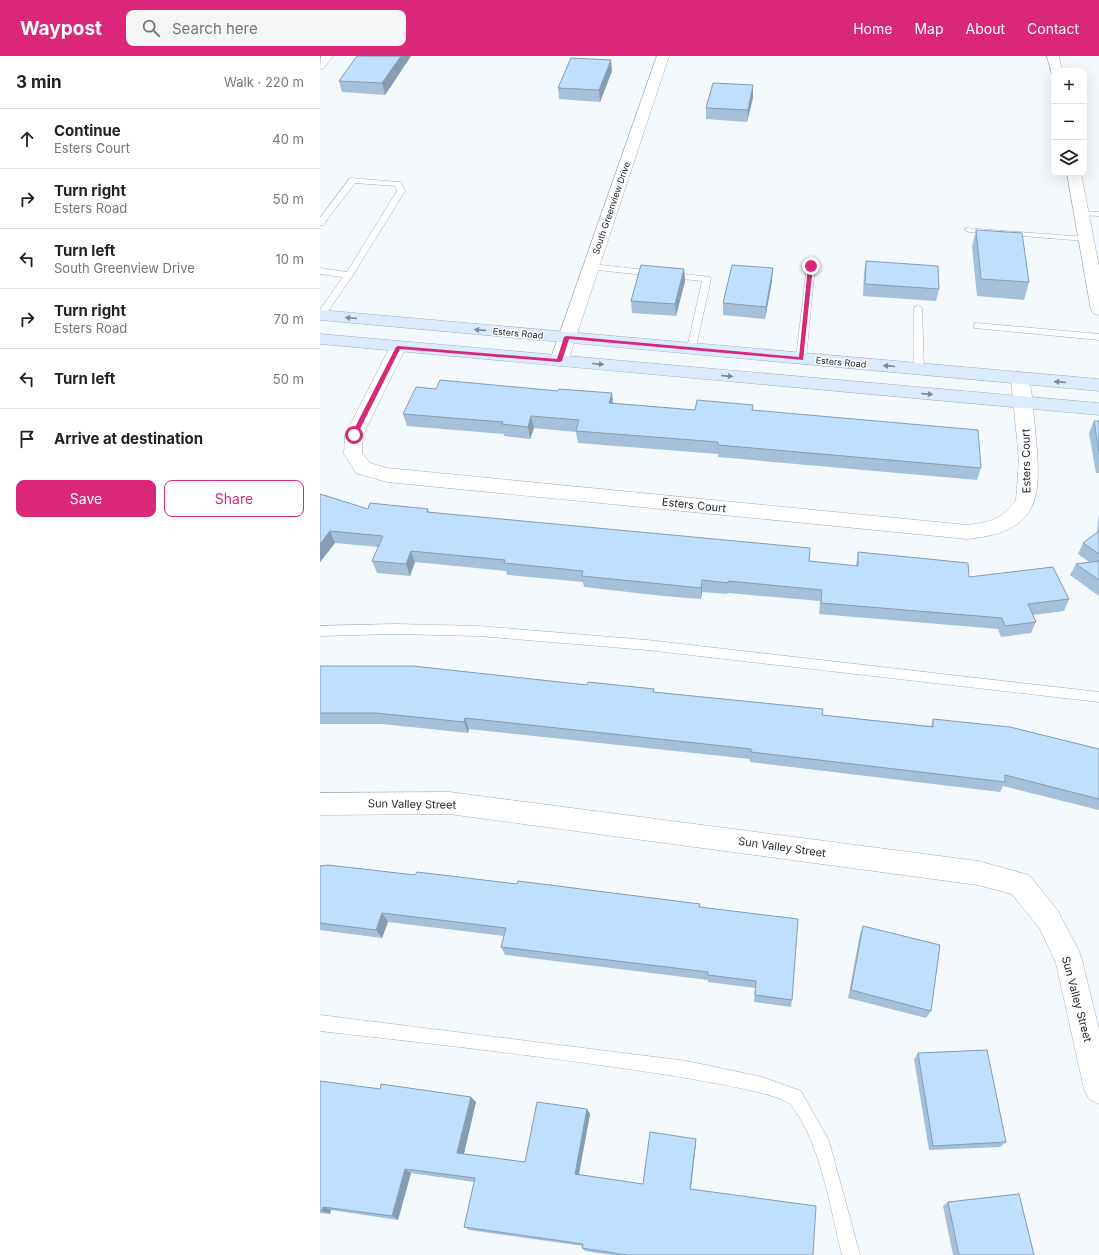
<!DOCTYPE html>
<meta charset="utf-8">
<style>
:root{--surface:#fff;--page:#f6f6f6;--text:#222;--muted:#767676;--line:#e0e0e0;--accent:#db2777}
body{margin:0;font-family:Inter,sans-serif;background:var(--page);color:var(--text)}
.controls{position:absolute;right:12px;top:12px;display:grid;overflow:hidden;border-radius:8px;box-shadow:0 4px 16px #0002}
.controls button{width:36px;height:36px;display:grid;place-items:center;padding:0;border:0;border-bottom:1px solid var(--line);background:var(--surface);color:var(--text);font:20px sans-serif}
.stop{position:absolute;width:12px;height:12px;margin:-9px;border:3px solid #db2777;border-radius:50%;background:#fff}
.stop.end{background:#db2777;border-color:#fff;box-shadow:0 1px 4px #0008}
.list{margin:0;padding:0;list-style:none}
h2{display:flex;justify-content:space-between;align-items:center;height:52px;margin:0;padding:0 16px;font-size:17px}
h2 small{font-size:13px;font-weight:400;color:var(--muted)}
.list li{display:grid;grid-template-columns:26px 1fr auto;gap:12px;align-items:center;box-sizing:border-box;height:60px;padding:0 16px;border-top:1px solid var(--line)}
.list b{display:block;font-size:15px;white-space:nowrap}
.list p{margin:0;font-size:13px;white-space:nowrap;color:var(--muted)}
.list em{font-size:13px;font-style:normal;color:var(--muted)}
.actions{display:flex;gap:8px;padding:12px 16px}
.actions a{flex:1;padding:9px 0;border:1px solid var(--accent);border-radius:8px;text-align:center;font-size:14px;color:var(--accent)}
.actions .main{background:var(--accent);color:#fff}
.icon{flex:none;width:22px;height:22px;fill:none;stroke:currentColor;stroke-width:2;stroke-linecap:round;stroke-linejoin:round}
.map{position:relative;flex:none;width:779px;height:1199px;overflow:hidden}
header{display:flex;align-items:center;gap:24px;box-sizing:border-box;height:56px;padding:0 20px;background:var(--accent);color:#fff}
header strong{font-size:19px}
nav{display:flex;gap:22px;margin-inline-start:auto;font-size:14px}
.search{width:280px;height:36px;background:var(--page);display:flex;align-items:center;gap:10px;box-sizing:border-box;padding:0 14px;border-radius:8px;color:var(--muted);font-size:15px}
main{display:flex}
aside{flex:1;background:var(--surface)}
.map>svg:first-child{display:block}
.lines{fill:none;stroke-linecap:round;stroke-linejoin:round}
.service-casing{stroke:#a3aeb9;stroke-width:1}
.minor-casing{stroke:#a3aeb9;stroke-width:1}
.secondary-casing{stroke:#a3aeb9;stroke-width:1}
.service{fill:#fff;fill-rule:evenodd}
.minor{fill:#fff;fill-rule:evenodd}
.secondary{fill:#d9ebfc;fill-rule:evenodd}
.wall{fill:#a4c0da}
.shaded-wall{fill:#869cb2}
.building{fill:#bfdffe;stroke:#869cb2}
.oneway{fill:#7e8994}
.route{fill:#db2777}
.labels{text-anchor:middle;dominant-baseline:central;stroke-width:3;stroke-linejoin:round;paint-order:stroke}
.far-street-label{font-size:9px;fill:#23272b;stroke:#fff}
.street-label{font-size:11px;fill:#23272b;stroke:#fff}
</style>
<header>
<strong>Waypost</strong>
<div class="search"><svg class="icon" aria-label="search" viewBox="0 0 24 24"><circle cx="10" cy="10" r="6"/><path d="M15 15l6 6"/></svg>Search here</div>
<nav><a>Home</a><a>Map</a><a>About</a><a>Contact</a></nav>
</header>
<main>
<aside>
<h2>3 min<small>Walk · 220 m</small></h2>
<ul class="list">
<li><svg class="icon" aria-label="ahead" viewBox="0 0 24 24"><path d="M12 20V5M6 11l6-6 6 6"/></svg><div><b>Continue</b><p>Esters Court</p></div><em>40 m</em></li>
<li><svg class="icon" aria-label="right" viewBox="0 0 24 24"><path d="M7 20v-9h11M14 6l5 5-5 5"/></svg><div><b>Turn right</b><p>Esters Road</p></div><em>50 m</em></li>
<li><svg class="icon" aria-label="left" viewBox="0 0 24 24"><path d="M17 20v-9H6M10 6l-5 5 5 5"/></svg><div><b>Turn left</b><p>South Greenview Drive</p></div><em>10 m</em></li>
<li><svg class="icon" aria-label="right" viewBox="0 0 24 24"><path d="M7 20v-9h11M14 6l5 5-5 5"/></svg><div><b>Turn right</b><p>Esters Road</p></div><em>70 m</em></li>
<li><svg class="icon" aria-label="left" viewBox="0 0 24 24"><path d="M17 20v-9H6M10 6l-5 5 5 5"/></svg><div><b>Turn left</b></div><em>50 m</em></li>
<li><svg class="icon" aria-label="arrive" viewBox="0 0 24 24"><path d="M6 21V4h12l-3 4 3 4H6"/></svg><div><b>Arrive at destination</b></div></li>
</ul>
<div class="actions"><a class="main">Save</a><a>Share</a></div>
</aside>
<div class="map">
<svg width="779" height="1199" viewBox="0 0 779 1199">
<rect width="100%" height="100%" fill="#f4f9fe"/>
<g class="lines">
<defs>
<g id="service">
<polygon points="30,122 78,126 81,126 85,135 33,219 4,261 1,262 0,254 23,221 0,218 0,212 27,216 77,135 75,130 35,127 3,169 0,169 0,162"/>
<polygon points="759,155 779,156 779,160 759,159"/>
<polygon points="646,172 766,181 770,183 766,185 649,176 645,174"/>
<polygon points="491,207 495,210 486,302 481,305 476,302 487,210"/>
<polygon points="271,208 390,221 391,223 375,295 372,296 367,293 382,225 268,213 267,211"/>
<polygon points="598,249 602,252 604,313 599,316 594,313 594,252"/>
<polygon points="657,267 779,278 779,284 654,272 654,268"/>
<polygon points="75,568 159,570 327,584 779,636 779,646 327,594 159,580 75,578 0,580 0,570"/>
<path d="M0,959l367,46 75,16 39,14 28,50 31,114h-18c-12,-47 -21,-112 -51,-150 -21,-26 -412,-67 -471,-74z"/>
</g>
<g id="minor">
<polygon points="1,0 13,0 4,12 0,13"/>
<polygon points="337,0 349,0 248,305 245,309 239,310 233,309 230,305"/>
<polygon points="727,0 739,0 742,15 734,15 734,18 732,18"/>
<polygon points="747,117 761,117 779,211 779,259 773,257 771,254"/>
<path d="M78,286l6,1 2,4 -43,88 -1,18 8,10 17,5 580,57c25,-3 33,-5 49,-25l3,-40 -8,-82 3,-4 6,-2 6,2c7,11 7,40 9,54 6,64 10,104 -68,111l-580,-57 -31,-9 -12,-19 1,-19 45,-88 2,-4z"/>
<polygon points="129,736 658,805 709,819 738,855 759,895 762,904 779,973 779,1048 769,1043 764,1033 736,907 720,873 692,838 658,829 129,758 0,759 0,737"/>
</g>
<g id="secondary">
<polygon points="0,254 779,323 779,335 0,264"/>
<polygon points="0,278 779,347 779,359 0,288"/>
</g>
</defs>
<!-- service casing -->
<use href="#service" class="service-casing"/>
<!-- minor casing -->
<use href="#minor" class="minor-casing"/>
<!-- secondary casing -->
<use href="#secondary" class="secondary-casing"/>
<!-- service -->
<use href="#service" class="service"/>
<!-- minor -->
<use href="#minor" class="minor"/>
<!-- secondary -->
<use href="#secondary" class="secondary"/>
</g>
<!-- wall -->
<g class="wall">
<polygon points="91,0 65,39 22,36 19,25"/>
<polygon points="292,15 280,46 239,43 238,32"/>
<polygon points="433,29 433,41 427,66 386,63 386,52"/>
<polygon points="656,174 709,226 704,244 657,240 652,191"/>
<polygon points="546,205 619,233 616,245 543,240 544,217"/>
<polygon points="364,213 365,225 356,260 312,257 311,245"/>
<polygon points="452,225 445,263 403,259 403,247"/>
<polygon points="116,333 292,337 293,347 375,354 433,354 661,412 657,424 398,401 398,398 258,387 256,376 214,372 210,383 184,380 184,378 87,370 83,358"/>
<polygon points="774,365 779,365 779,417 776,417 769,377"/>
<polygon points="0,438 48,453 108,453 109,456 489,505 536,510 538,496 649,521 749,543 744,555 713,559 716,566 711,577 681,581 678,573 499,558 500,545 408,537 407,538 382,536 381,543 343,540 264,531 263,526 187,519 186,515 95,506 90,520 57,517 52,505 58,491 15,487 0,506"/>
<polygon points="779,457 779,540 750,519 756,508 769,506 758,498 763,487 777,476"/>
<polygon points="0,610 267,629 334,636 502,659 611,670 613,663 779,693 779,754 683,730 680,736 430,706 430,703 149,673 148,677 62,668 0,668"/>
<polygon points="0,810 95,819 197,828 380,848 380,852 472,944 471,951 434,946 435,932 388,926 388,924 185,899 181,891 184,880 68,866 62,882 0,874"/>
<polygon points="543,870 611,955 606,962 528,942 540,878"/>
<polygon points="598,997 686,1086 680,1091 609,1094 594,1003"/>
<polygon points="0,1025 156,1046 144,1098 205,1106 267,1053 270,1058 259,1119 323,1128 376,1087 371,1133 493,1199 292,1199 265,1195 262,1192 263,1190 149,1174 144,1171 154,1126 91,1117 78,1164 11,1154 10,1158 0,1157"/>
<polygon points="628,1146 714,1199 633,1199 623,1150"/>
</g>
<!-- shaded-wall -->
<g class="shaded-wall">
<polygon points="81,0 91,0 65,39 62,27"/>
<polygon points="291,4 292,15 280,46 279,34"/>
<polygon points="433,29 433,41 427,66 428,54"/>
<polygon points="453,212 452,225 445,263 446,251"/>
<polygon points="364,213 365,225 356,260 355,248"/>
<polygon points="292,337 293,349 289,347"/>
<polygon points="211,360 214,372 210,383 208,371"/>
<polygon points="10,475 15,487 0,506 0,488"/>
<polygon points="91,495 95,506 90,520 86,508"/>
<polygon points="382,524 382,536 381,543 381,532"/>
<polygon points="145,662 149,673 148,677 144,666"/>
<polygon points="62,857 68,866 62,882 56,874"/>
<polygon points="151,1041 156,1046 143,1101 137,1097"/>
<polygon points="267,1053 270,1058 258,1122 255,1118"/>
<polygon points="376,1083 376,1087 370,1137 370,1133"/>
<polygon points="85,1113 91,1117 78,1164 72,1160"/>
<polygon points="3,1151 11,1154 10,1158 2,1155"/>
</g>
<!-- building -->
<g class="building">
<polygon points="37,0 81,0 62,27 19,25"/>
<polygon points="251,2 291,4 279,34 238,32"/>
<polygon points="393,27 433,29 428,54 386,52"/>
<polygon points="656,174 702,177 709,226 661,223"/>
<polygon points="546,205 618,210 619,233 545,228"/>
<polygon points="321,209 364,213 355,248 311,245"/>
<polygon points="412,209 453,212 446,251 403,247"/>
<polygon points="120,324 238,335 239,333 292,337 289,347 375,354 377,344 433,349 432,354 658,374 661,412 398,389 398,386 256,375 259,364 211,360 208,371 182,368 183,366 83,358 96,331 116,333"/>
<polygon points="774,365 779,365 779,395"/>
<polygon points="0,438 48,453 50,447 108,453 107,456 490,492 489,505 538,510 538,496 648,507 649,521 733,511 749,543 708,548 716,566 685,570 682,562 501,547 502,534 408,525 408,527 382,524 381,532 342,528 262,520 263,515 184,507 185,504 91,495 86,508 52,505 63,480 10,475 0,488"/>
<polygon points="779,475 779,498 763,487"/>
<polygon points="779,505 779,524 756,508"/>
<polygon points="0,610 93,610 267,629 268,626 334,633 333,636 503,653 502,659 613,671 613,663 690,671 779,693 779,743 685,719 685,726 431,696 431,693 145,662 144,666 56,657 0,657"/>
<polygon points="8,809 95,819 97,816 197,828 198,825 380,848 379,851 478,863 472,944 435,939 436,925 388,919 388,916 181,891 186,872 62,857 56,874 0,867 0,810"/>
<polygon points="543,870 620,889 611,955 531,934"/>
<polygon points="667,994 686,1086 613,1090 598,997"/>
<polygon points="0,1025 60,1033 61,1028 151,1041 137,1097 205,1106 217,1046 267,1053 255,1118 323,1128 330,1076 376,1083 370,1133 496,1150 493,1199 307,1199 262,1192 263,1188 144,1171 155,1122 85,1113 72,1160 3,1151 2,1155 0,1154"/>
<polygon points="699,1138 714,1199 639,1199 628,1146"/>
</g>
<!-- one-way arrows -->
<defs><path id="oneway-solid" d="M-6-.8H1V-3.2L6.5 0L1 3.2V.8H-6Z"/></defs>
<g class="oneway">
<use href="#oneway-solid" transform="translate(31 262) rotate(-175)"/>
<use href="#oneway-solid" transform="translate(160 274) rotate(-175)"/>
<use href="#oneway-solid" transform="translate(278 308) rotate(5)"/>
<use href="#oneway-solid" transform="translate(569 310) rotate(-175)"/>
<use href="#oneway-solid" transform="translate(407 320) rotate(5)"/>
<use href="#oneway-solid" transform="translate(740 326) rotate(-175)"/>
<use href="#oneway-solid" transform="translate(607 338) rotate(5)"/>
</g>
<!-- route -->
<polygon class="route" points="491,208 493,210 483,304 249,283 242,305 239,306 80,293 37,379 34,381 31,379 76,291 78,290 237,303 244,281 247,280 479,301 488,210"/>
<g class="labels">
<!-- far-street labels -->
<g class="far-street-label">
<text transform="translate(291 152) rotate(-71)">South Greenview Drive</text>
<text transform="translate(198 277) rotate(5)">Esters Road</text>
<text transform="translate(521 306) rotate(5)">Esters Road</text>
</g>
<!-- street labels -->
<g class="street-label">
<text transform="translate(706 405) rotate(-91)">Esters Court</text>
<text transform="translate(374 449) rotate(6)">Esters Court</text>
<text transform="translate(92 748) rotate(1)">Sun Valley Street</text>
<text transform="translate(462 791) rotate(8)">Sun Valley Street</text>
<text transform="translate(757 943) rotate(75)">Sun Valley Street</text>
</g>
</g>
</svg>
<div class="controls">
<button>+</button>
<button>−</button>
<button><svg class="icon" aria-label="layers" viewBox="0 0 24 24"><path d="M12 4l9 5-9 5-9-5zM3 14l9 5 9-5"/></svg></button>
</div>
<div class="stop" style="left:34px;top:379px"></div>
<div class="stop end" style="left:491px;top:210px"></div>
</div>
</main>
